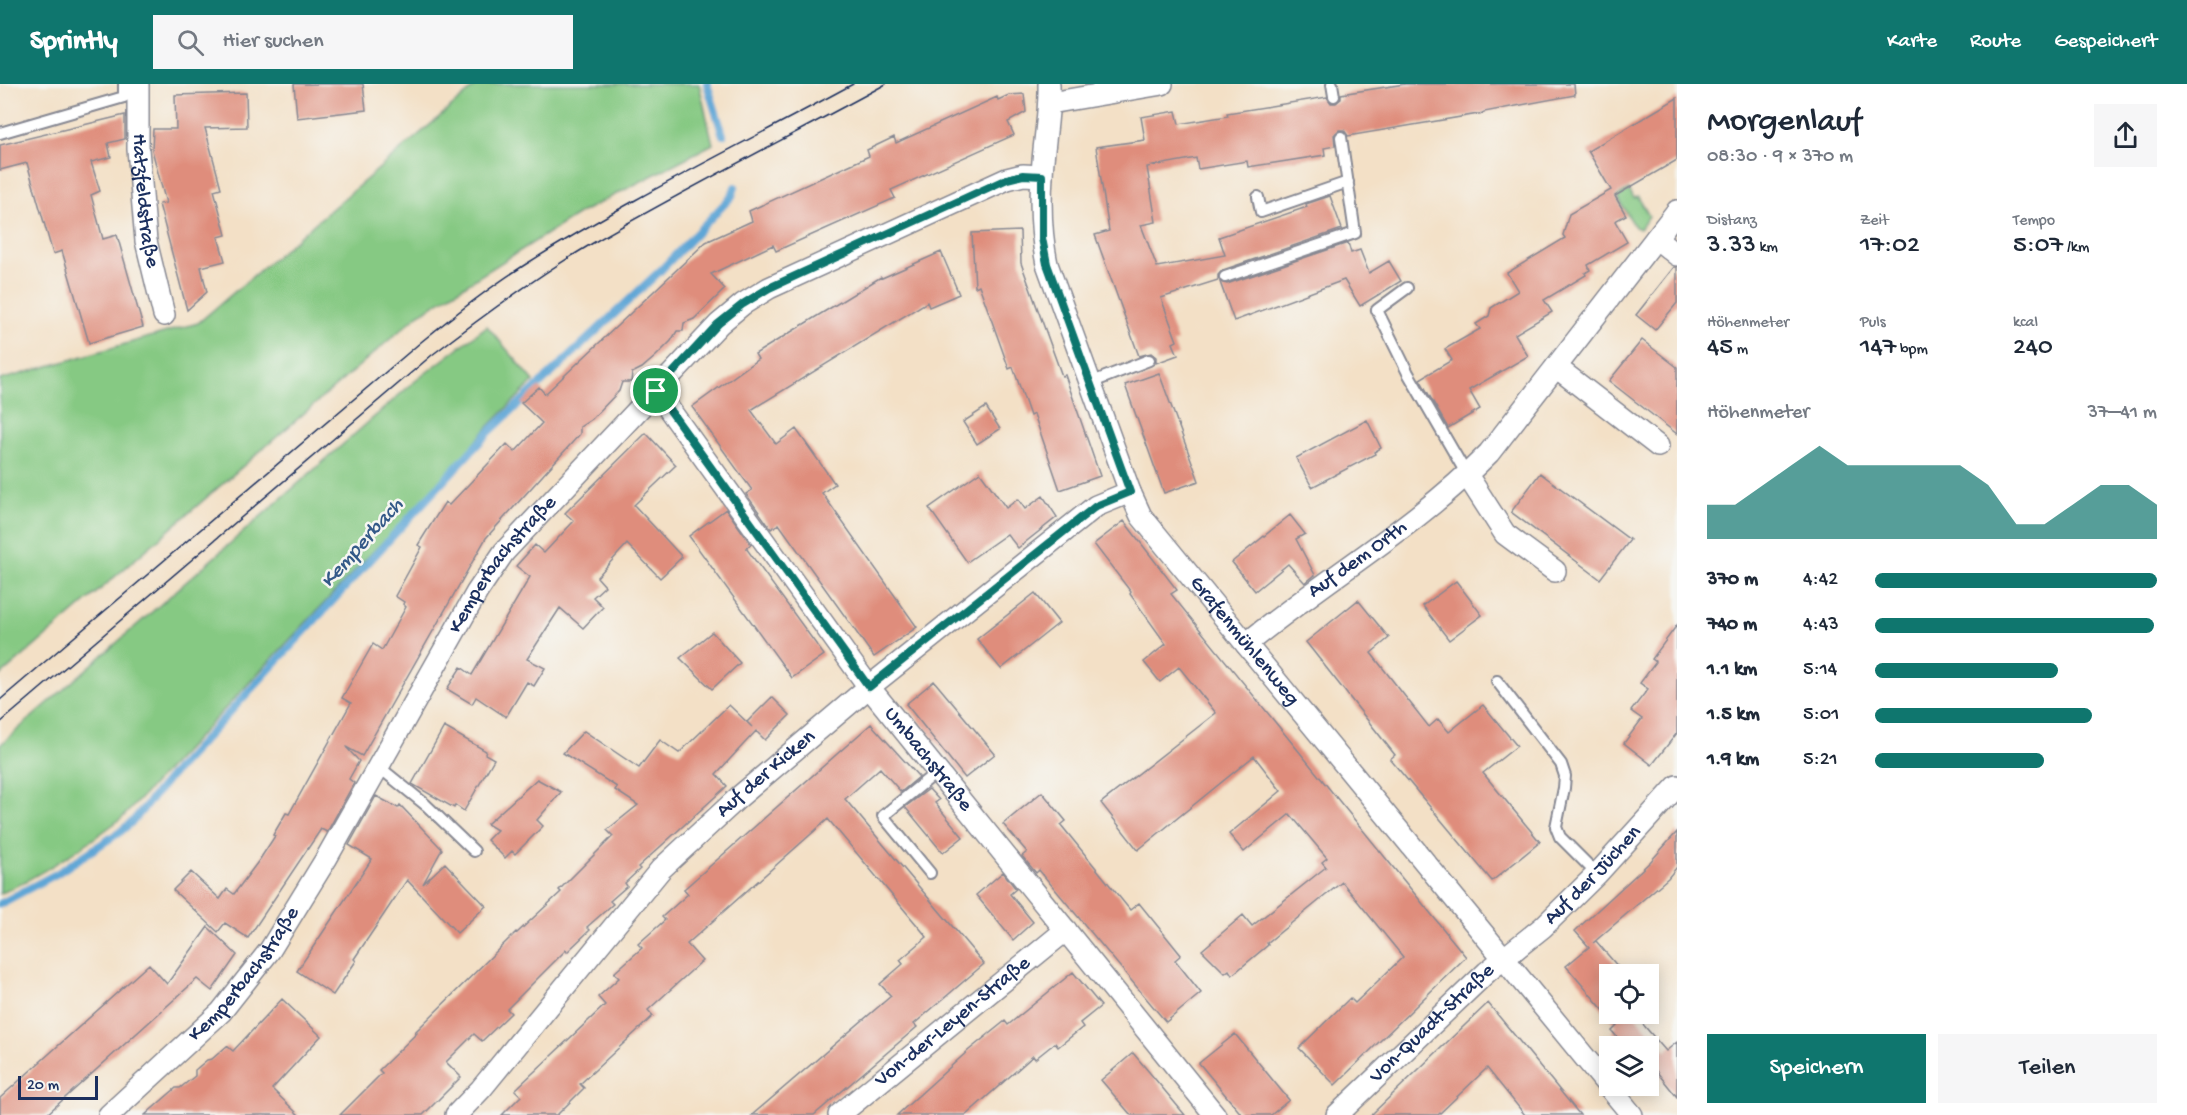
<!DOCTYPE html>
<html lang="de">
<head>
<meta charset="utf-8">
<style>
  body { margin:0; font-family:"Gochi Hand",sans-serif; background:#f6f6f7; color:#1f2937; height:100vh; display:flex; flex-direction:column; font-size:22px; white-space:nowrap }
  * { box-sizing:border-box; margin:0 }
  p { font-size:20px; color:#747a83 }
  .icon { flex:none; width:33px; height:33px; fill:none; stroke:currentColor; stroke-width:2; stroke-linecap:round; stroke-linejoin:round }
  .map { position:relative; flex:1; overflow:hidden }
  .sheet { display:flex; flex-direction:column; background:#fff; width:510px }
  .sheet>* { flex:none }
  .fabs { position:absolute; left:1599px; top:880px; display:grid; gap:12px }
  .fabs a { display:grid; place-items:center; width:60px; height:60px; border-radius:0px; background:#fff; box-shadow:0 3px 15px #0003; font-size:30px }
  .scale { position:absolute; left:18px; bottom:15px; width:80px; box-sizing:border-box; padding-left:6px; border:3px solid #1b2f5e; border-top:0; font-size:16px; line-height:21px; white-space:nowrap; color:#1b2f5e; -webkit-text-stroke:4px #f6f6f2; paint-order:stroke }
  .pin { position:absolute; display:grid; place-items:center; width:51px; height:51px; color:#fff; margin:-26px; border:3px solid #fff; border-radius:50%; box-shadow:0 2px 6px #0007 }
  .round { display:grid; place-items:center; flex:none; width:63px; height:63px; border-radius:0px; background:#f6f6f7 }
  .summary { display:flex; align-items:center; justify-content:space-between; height:102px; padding:0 30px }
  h1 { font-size:33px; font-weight:600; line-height:45px }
  .stats { display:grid; grid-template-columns:repeat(3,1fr); gap:9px; height:102px; padding:6px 30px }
  .stats div { display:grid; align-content:center }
  .stats b { font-size:26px; font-weight:600 }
  .stats small { font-size:16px; font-weight:400 }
  .stats p { font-size:16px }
  .chart { height:168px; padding:12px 30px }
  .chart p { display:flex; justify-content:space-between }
  .chart svg { width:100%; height:108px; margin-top:6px; fill:#0f766e; opacity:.7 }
  .primary-button { display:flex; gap:12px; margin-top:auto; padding:12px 30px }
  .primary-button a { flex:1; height:69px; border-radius:0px; background:#0f766e; color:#fff; font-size:24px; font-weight:600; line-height:69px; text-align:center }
  .primary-button a+a { background:#f6f6f7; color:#1f2937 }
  ul { padding:0 30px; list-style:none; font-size:20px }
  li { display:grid; grid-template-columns:96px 72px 1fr; align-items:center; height:45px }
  li i { height:15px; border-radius:8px; background:#0f766e }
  header { display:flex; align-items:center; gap:36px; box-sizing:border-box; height:84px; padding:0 30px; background:#0f766e; color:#fff }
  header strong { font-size:28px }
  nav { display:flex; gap:33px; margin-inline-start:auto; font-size:21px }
  .search { width:420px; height:54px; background:#f6f6f7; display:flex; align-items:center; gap:15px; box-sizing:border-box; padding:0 21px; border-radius:0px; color:#747a83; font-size:22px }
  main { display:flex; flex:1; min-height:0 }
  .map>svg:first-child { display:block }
  .green { fill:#86c983; stroke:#507c70; stroke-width:1.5 }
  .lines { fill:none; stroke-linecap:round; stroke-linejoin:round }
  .stream { stroke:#5fa6d6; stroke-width:8 }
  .building { fill:#df8d7c }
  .service-casing { stroke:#878892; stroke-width:14 }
  .minor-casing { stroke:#878892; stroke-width:24 }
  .service { stroke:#fff; stroke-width:10 }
  .minor { stroke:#fff; stroke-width:21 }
  .tram { stroke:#1b2f5e; stroke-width:1.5 }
  .route-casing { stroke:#fff; stroke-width:12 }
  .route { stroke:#0f766e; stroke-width:8 }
  .labels { text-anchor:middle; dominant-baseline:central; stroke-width:5; stroke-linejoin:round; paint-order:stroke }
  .street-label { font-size:21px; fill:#1b2f5e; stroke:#f6f6f2 }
  .water-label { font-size:22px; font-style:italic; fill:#335988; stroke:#f6f6f2 }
</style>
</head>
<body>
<header>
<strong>Sprintly</strong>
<div class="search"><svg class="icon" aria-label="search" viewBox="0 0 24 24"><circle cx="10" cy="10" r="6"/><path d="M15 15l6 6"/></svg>Hier suchen</div>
<nav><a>Karte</a><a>Route</a><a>Gespeichert</a></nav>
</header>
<main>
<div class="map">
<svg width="1677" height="1031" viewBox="0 0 1677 1031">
  <rect width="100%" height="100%" fill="#f6f6f2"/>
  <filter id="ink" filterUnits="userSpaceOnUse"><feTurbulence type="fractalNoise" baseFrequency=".0167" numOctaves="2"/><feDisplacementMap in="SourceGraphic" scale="12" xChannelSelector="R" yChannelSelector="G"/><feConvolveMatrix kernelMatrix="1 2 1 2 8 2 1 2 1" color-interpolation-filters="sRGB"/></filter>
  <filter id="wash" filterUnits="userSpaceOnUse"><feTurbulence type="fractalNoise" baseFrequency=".008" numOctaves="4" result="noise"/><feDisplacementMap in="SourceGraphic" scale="24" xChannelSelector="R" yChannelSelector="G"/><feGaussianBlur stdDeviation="1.35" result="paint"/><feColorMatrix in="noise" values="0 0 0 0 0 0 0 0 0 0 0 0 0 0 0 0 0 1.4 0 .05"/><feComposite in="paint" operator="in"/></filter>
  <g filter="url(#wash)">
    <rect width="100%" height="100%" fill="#f3e0c6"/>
    <path class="green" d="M478,0H699L713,60L580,129L418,231L0,592V296L198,239Z
      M1629,106L1634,114L1638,113L1649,132L1640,145L1635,143L1617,113Z
      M487,242L534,297L488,343L433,407L363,478L123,733C84,763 45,789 0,810V661L414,298Z"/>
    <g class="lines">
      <path class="stream" d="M707,0L723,51
        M0,820L56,790L120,748L134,736L168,695L487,350L661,186L732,112L735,103"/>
    </g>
    <g id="blocks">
      <path class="building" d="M294,0H363L366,26L297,34Z
        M1405,0H1574L1575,11L1484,28V29L1348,52L1344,46H1339L1334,51L1335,62L1324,64L1325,71L1248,83L1247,77L1198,85L1196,74L1147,83L1156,138L1141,141L1157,183L1225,171L1219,153L1307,123L1306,120L1330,112L1342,145L1223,186L1218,191V196L1161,214L1177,257L1173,259L1178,271L1156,279V273L1151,269L1139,272L1095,151L1109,147L1096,63L1145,56L1141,33L1176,27L1179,40L1228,32L1227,29L1327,13L1331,19H1336L1341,15V10Z
        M246,9L247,43L205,44L221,104L214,106L226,151L218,153L225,177L201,183L207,208L187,226L159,120L166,119L152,66L153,45H176L175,11Z
        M1024,10L1026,28L1008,38L1014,51L891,106L895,114L776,167L773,161L711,190L725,205L694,235L684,239L683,247H677L671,257L656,272L642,284L632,289L631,298H622L619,307L592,335L580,343V350L486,454L362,672L346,663L359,677L349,695L354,699L327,748L321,745L248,854L225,839L218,848L173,806L191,788L220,815L227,805L234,810L260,775L275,752L273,751L286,729L289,730L351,619L342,614L373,560L382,566L406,523L403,520L404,518L395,512L422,463L418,461L445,418L449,421L507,360L515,368L542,339L521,319L539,303L545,310L706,158L752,137L749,127L869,72L867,66L894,53L896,59L997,13L998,16L1009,11Z
        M1677,14V76L1615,112L1626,131L1615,137L1627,158L1588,181L1590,186L1585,189L1586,191L1544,216L1552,228L1515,250L1528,272L1469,306L1480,325L1448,344L1420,295L1452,276L1445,265L1480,245L1476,240L1489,232L1491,224L1518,207L1507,189L1565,154L1563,151L1569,130L1611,106L1588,67Z
        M125,31V55L108,59L111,73L91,78L100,107L91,111L103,155L117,151L143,243L89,259L62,167L53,170L27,79L0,86V61Z
        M1020,147L1021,179L1062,292L1065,291L1100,392L1060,406L1034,330L1030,332L1013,283L1009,285L979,201L975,203L972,149Z
        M1348,159L1351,169L1360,166L1369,189L1389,177L1401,197L1360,222L1344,196L1234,237L1220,198L1227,200Z
        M941,168L959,210L929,223L927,218L751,326L776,360L796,345L835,400L822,409L917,543L874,573L779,440L771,445L746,410L752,406L692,323L758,275L755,270L881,193L882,194Z
        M1674,183H1677V219L1655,246L1636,231Z
        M1642,256L1677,283V350L1609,297Z
        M1159,289L1199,397L1164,409L1125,301Z
        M986,323L1000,345L977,360L963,338Z
        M1367,336L1381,364L1374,368L1375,370L1312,403L1296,374Z
        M646,349L676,381L634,421L682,473L660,494L627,460L597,493L605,502L593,513L603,523L583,544L560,524L527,575L545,584L534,602L527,598L506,633L476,613L472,620L447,605L461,583L472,591L530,493L516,482L535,461L544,469L574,437L565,429Z
        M980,388L1006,424L1018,415L1025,425L1043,412L1057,433L1018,464L1007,450L967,478L929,424Z
        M1540,389L1630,456L1600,495L1511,428Z
        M726,425L751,460L746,464L824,571L792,594L689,452Z
        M1290,431L1305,450L1296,455L1315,491L1305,499L1288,480L1255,507L1232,478Z
        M1124,437L1177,506L1171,510L1466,873L1335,1001L1299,964L1350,914L1355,919L1403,873L1342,798L1267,859L1268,861L1232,891L1229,886L1225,889L1202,866L1243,831L1252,842L1326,783L1322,778L1327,774L1290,730L1244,768L1229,750L1281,707L1254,672L1138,766L1101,719L1216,629L1179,583L1160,598L1144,578L1166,560L1130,510L1131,508L1094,460Z
        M1456,497L1482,531L1449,556L1423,522Z
        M1035,509L1059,539L1001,585L977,555Z
        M1358,516L1389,554L1371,569L1429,643L1438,635L1449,648L1483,621L1517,662L1483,689L1540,758L1492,797L1390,675L1395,671L1306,558Z
        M1677,541V649L1652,681L1624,659L1642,635L1631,627L1648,605L1640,599L1656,578L1652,575Z
        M712,548L740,579L712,605L680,574Z
        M934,597L995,670L965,694L906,620Z
        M772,613L790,631L765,656L756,647L716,690L727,702L638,783L640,785L625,799L627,802L610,817L613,820L587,843L590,846L567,868L566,866L507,925L511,929L482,957L474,950L446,978L461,993L423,1031H340L382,989L379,986L417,949L415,948L516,848L517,849L561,808L559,806L613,752L607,746L638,721L615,706L617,703L563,669L584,647L639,684L660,656L679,669L729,621L752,643L747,638Z
        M871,640L919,693L901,708L880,684L845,715L984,880L914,940L917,943L814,1031H752L891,912L880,900L903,880L900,876L927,853L828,735L687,860L702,877L648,926L653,932L580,1000L584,1004L557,1031H502L521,1012L515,1006L605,921L598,913L619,894L614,889L642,864L638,860L665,836L662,833L688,810L684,805Z
        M444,643L486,667L485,670L494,675L464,727L455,721L454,724L412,700Z
        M537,695L561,708L537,736L543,742L515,770L512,767L505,774L487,756L497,746L487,740Z
        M929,705L939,716L935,719L963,753L943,769L905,723Z
        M1042,708L1066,737L1061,741L1130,826L1139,819L1181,871L1175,876L1201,909L1166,938L1039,786L1036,789L1022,772L1027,768L1003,740Z
        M376,712L398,724L400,721L442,765L423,800L445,779L486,822L457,849L407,796L354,875L356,877L333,911L297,887L372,775L349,761Z
        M1677,748V783L1668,794L1593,859L1596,857L1625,891H1610V930H1634L1666,967L1677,958V1013L1648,977V963H1625L1612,947L1617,942L1566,882L1589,863L1575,847L1650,778Z
        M1003,788L1016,805L1010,810L1033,838L1013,856L976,811Z
        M208,843L237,871L212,907L197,895L46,1031H0V1014L149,880L167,900Z
        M1073,888L1101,922L1080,939L1083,943L1058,963L1055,959L1035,975L1033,972L966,1031H897L969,966L1005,937L1008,941Z
        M282,915L321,952L272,1005L299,1031H145L176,1004H180L195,992V986L207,976L212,975L227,962L233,967Z
        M1488,919L1580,1031H1525L1487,984L1438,1031H1371Z
        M1235,950L1289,1016L1271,1031H1242L1199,979Z
        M1133,969L1160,1001L1185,1031H1131L1101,996Z"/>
    </g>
  </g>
  <g filter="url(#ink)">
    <use href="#blocks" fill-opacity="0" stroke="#878892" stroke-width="1.5"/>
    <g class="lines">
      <defs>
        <path id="service" d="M1332,0L1334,12
          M0,49L124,13V0
          M1258,113L1261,128L1348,98
          M1225,193L1355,149L1341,53
          M1407,204L1377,226L1408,289L1467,391
          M1090,299L1149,276
          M1497,597L1561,680L1565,692L1564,704L1556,743L1560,753L1597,790
          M379,683L426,721L474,767
          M930,789L883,732L937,688"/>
        <g id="minor">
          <path id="s1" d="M138,0V65L146,157L164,231"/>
          <path id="s2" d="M1049,0C1050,31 1043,61 1042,92C1040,122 1041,151 1047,180L1130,408L1141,432L1632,1031"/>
          <path d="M1050,19L1162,0"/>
          <path d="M1656,154L1677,171"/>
          <path d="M1556,283L1658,362"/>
          <path id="s3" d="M656,307L869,603L1215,1031"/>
          <path d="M1467,391L1505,450L1555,487"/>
          <path id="s4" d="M1246,560C1326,494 1416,443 1489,369L1677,127"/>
          <path id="s5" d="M109,1031L221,928L270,866L326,775L477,508L504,468L719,240L743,220L769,204L1007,95L1023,91L1042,92"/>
          <path id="s6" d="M456,1031L481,1005L661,785L739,713L869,603L1096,422L1130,408"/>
          <path id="s7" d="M839,1031L1066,846"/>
          <path id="s8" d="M1337,1031L1487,888L1543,843L1597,790L1677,702"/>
        </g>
      </defs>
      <use href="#service" class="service-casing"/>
      <use href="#minor" class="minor-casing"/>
      <use href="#service" class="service"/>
      <use href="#minor" class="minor"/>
      <path class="tram" d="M0,616L421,258C454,231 487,205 523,182C629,115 743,60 853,0
        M0,639L432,271C484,231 537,192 593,159C689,103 789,53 886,0"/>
    </g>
  </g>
  <g class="lines" filter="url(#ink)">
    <defs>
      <path id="route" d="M1023,91L1042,92V154L1047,180L1130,408L1096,422L869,603L656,307L718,240L743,220L769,204L1007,95Z"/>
    </defs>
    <use href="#route" class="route-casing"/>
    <use href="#route" class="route"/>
  </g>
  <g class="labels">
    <g class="street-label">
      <text stroke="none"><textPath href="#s1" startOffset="117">Hatzfeldstraße</textPath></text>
      <text stroke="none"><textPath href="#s4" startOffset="140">Auf dem Orth</textPath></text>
      <text stroke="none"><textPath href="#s5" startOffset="682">Kemperbachstraße</textPath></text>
      <text stroke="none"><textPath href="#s2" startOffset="612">Grafenmühlenweg</textPath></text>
      <text stroke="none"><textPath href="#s3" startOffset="458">Umbachstraße</textPath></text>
      <text stroke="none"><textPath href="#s6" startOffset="462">Auf der Kicken</textPath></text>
      <text stroke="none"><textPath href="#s8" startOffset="351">Auf der Jüchen</textPath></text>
      <text stroke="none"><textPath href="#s5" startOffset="196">Kemperbachstraße</textPath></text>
      <text stroke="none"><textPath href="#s7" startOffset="147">Von-der-Leyen-Straße</textPath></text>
      <text stroke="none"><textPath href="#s8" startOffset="132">Von-Quadt-Straße</textPath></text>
    </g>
    <g class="water-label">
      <text transform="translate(363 460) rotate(-48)">Kemperbach</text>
    </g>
  </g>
</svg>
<div class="fabs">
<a><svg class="icon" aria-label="locate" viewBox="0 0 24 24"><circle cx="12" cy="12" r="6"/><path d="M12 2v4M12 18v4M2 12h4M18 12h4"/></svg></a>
<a><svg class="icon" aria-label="layers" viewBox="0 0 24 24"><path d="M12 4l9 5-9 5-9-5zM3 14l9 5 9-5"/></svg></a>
</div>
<div class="scale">20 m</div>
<div class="pin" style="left:656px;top:307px;background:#1e9e55"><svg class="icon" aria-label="arrive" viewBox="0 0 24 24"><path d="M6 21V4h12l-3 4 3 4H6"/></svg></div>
</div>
<section class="sheet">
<div class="summary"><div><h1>Morgenlauf</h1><p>08:30 · 9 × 370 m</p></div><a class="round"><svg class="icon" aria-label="share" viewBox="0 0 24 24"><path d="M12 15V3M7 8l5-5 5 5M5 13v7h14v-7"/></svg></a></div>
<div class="stats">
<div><p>Distanz</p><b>3.33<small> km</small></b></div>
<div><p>Zeit</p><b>17:02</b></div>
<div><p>Tempo</p><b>5:07<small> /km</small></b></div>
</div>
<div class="stats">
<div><p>Höhenmeter</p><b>45<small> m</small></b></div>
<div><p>Puls</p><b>147<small> bpm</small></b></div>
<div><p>kcal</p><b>240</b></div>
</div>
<div class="chart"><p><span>Höhenmeter</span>37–41 m</p>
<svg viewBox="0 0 160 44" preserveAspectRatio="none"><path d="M0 44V30L10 30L20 22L30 14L40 6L50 14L60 14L70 14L80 14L90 14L100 22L110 38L120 38L130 30L140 22L150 22L160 30V44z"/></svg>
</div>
<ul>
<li><b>370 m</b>4:42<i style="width:100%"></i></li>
<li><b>740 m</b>4:43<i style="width:99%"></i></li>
<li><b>1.1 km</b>5:14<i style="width:65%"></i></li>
<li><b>1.5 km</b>5:01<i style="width:77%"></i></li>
<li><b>1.9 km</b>5:21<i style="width:60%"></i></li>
</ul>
<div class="primary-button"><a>Speichern</a><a>Teilen</a></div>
</section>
</main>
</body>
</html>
